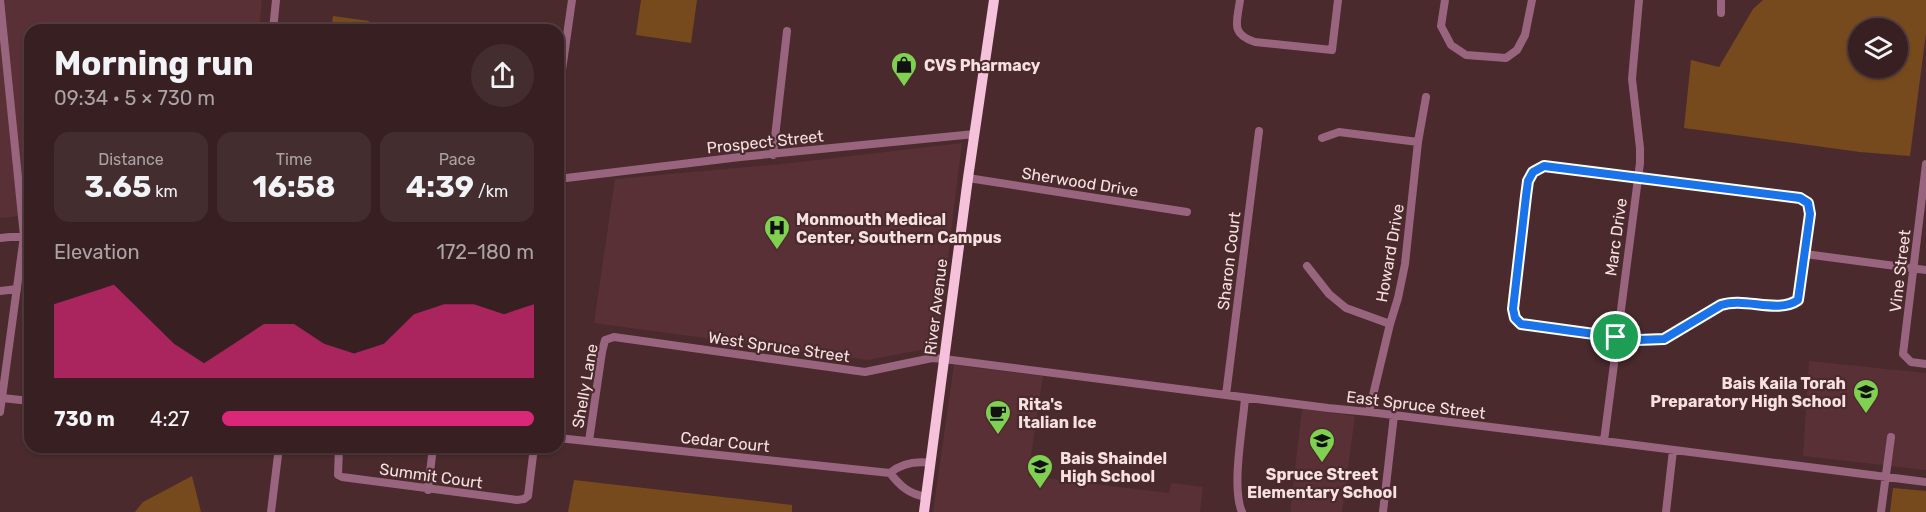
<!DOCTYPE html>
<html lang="en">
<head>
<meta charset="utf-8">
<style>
  body { margin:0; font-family:Rubik,sans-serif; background:#432d2f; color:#f1f3f6; height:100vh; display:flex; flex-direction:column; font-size:22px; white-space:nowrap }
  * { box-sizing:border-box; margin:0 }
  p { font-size:20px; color:#aba3a5 }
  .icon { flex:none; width:33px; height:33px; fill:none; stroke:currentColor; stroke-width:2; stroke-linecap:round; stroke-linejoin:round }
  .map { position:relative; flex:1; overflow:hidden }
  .details { position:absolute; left:24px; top:24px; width:540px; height:429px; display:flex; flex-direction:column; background:#382022; border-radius:18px; box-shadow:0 2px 4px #0004,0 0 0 2px #523e40 }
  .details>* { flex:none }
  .tools { position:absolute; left:1848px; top:18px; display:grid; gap:12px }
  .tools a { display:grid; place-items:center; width:60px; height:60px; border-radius:50%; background:#382022; box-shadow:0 2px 4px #0004,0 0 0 2px #523e40; font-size:30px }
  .pin { position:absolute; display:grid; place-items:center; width:51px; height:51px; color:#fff; margin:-26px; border:3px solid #fff; border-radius:50%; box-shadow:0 2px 6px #0007 }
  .round { display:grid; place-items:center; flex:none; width:63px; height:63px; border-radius:32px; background:#432d2f }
  .headline { display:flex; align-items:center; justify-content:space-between; height:102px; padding:0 30px }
  h1 { font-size:33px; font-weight:700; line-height:45px }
  .figures { display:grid; grid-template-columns:repeat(3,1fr); gap:9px; height:102px; padding:6px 30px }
  .figures div { display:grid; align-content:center; border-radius:15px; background:#432d2f; text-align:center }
  .figures b { font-size:30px; font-weight:700 }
  .figures small { font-size:16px; font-weight:400 }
  .figures p { font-size:16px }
  .chart { height:168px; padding:12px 30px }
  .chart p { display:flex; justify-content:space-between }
  .chart svg { width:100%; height:108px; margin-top:6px; fill:#db2777; opacity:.7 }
  ul { padding:0 30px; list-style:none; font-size:20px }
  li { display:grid; grid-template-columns:96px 72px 1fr; align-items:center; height:45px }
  li i { height:15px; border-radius:8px; background:#db2777 }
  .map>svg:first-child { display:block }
  .built { fill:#583035 }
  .green { fill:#774a1d; fill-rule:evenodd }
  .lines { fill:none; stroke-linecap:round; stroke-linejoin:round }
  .minor { stroke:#99657e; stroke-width:8 }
  .highway { stroke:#f6c1da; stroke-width:10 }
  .route-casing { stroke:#fff; stroke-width:12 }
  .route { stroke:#1a73e8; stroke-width:8 }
  .labels { text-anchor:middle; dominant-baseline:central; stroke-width:4.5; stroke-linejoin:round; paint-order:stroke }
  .poi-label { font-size:16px; font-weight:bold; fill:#f6e0e1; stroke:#4a2a2d; text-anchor:start }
  .street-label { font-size:16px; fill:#f6e0e1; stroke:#4a2a2d }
</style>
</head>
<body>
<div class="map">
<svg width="1926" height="512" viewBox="0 0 1926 512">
  <rect width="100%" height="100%" fill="#4a2a2d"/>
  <path class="built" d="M0,0H262L259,30H30V215L0,218Z
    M962,143L937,347L867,360L594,323L615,179L782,164Z
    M1809,361L1926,373V470L1803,456Z
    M954,365L1043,376L1028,476L1169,493L1171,483L1203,487L1200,512H933Z
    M1302,409L1355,416L1342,512H1290Z"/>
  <path class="green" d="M641,0H697L691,43L636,35Z
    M1763,0H1926V33L1910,156L1860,152L1684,128L1691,60L1719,67L1753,9ZM1858,28H1898V68H1858Z
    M333,16L369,21L368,30H331Z
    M192,476L201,512H135L143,502Z
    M574,480L792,505V512H568Z
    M1893,488L1926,491V512H1890Z"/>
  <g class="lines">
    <path class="minor" d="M0,0L24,236L0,412
      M1240,0C1237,22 1230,34 1255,42L1332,50L1338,0
      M1445,0L1441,26L1451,45L1466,55L1506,58L1517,50L1525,35L1532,0
      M1721,0V13
      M273,30L276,0
      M558,98L572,0
      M1322,138L1339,132L1418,142
      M773,155L787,31
      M1926,164L1903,354L1911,362L1926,364
      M1544,167L1800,198L1808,203L1810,214L1798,300C1778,314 1745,297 1721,305L1664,339L1638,340L1521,324L1515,318L1513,309L1526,196L1528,181L1533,172Z
      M968,178L1187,212
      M558,179L740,157L975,134
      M0,238L30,235
      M1805,254L1926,270
      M1307,266L1329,294L1346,308L1390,324
      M0,291L17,289
      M1226,395L1259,131
      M2,398L30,401
      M1369,412L1390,324L1398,298L1405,264L1418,142L1426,97
      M558,438L890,473C902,463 916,461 931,463
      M589,441L602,352L605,340L614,337L865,372L932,358L944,359L1328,408L1369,412L1604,441L1926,482
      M1604,441L1640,163V148L1632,79L1639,0
      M339,447L338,475L342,477L517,500L524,499L528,496L534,447
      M890,473C900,486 909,494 926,497
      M428,490L433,447
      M271,512L279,447
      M1242,512C1231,488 1243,426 1245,398
      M1383,512L1394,415
      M1666,512L1673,450
      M1881,512L1891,437"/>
    <path class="highway" d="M924,512L968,178L994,0"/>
  </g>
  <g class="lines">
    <defs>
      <path id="route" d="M1544,166L1800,198L1808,203L1810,214L1798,300C1778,314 1745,297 1721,305L1664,339L1638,340L1521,324L1515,318L1513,309L1526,196L1528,181L1533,172Z"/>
    </defs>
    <use href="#route" class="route-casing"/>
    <use href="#route" class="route"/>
  </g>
  <defs>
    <symbol id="shop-pin" viewBox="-11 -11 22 30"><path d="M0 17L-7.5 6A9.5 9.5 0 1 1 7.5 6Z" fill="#80d051" stroke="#4a2a2d"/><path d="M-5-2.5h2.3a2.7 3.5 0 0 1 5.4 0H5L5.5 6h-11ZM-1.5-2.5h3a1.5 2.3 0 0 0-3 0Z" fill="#111"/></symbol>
    <symbol id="hospital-pin" viewBox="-11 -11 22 30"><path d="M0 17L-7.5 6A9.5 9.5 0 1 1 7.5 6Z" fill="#80d051" stroke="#4a2a2d"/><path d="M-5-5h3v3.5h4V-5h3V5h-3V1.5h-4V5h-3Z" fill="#111"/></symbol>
    <symbol id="school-pin" viewBox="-11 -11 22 30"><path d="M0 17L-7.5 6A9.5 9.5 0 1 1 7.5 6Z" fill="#80d051" stroke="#4a2a2d"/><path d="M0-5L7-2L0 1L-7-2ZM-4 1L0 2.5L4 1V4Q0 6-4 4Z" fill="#111"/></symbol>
    <symbol id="cafe-pin" viewBox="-11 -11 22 30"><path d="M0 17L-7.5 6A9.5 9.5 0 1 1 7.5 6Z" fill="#80d051" stroke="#4a2a2d"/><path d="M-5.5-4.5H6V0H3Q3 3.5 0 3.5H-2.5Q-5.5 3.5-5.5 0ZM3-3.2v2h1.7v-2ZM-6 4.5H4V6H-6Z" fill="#111"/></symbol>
  </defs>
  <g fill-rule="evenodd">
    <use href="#shop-pin" x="889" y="50" width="30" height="40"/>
    <use href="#hospital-pin" x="762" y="213" width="30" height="40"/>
    <use href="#school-pin" x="1851" y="377" width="30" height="40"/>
    <use href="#cafe-pin" x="983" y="398" width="30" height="40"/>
    <use href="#school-pin" x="1307" y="426" width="30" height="40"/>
    <use href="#school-pin" x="1025" y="452" width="30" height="40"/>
  </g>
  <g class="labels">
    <g class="poi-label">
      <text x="924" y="65">CVS Pharmacy</text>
      <text x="796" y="219">Monmouth Medical<tspan x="796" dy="18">Center, Southern Campus</tspan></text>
      <text x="1846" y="383" text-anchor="end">Bais Kaila Torah<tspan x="1846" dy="18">Preparatory High School</tspan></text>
      <text x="1018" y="404">Rita's<tspan x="1018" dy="18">Italian Ice</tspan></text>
      <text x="1060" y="458">Bais Shaindel<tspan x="1060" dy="18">High School</tspan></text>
      <text x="1322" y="474" text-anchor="middle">Spruce Street<tspan x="1322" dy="18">Elementary School</tspan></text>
    </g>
    <g class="street-label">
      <text transform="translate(765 142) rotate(-6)">Prospect Street</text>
      <text transform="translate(1080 182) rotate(9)">Sherwood Drive</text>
      <text transform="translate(1616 237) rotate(-82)">Marc Drive</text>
      <text transform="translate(1390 253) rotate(-80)">Howard Drive</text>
      <text transform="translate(1229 261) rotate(-83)">Sharon Court</text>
      <text transform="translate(1900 271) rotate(-83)">Vine Street</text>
      <text transform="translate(936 307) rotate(-83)">River Avenue</text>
      <text transform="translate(779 347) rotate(8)">West Spruce Street</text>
      <text transform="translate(585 386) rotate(-80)">Shelly Lane</text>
      <text transform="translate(1416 405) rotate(7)">East Spruce Street</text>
      <text transform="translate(725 442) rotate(6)">Cedar Court</text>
      <text transform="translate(431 476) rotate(8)">Summit Court</text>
    </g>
  </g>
</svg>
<div class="tools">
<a><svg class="icon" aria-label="layers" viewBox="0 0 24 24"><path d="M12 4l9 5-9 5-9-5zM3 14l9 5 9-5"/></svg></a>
</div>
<div class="pin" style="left:1616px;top:337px;background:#1e9e55"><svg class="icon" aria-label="arrive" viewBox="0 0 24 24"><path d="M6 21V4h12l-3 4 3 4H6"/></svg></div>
<section class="details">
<div class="headline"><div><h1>Morning run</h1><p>09:34 · 5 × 730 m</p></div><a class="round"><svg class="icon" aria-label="share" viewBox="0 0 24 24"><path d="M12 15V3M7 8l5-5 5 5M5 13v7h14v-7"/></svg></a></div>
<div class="figures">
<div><p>Distance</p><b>3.65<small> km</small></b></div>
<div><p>Time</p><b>16:58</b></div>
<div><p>Pace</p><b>4:39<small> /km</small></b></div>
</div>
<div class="chart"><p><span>Elevation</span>172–180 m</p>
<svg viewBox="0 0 160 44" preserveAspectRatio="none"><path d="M0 44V14L10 10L20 6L30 18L40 30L50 38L60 30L70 22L80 22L90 30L100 34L110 30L120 18L130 14L140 14L150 18L160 14V44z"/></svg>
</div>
<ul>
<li><b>730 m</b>4:27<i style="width:100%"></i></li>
</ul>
</section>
</div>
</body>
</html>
